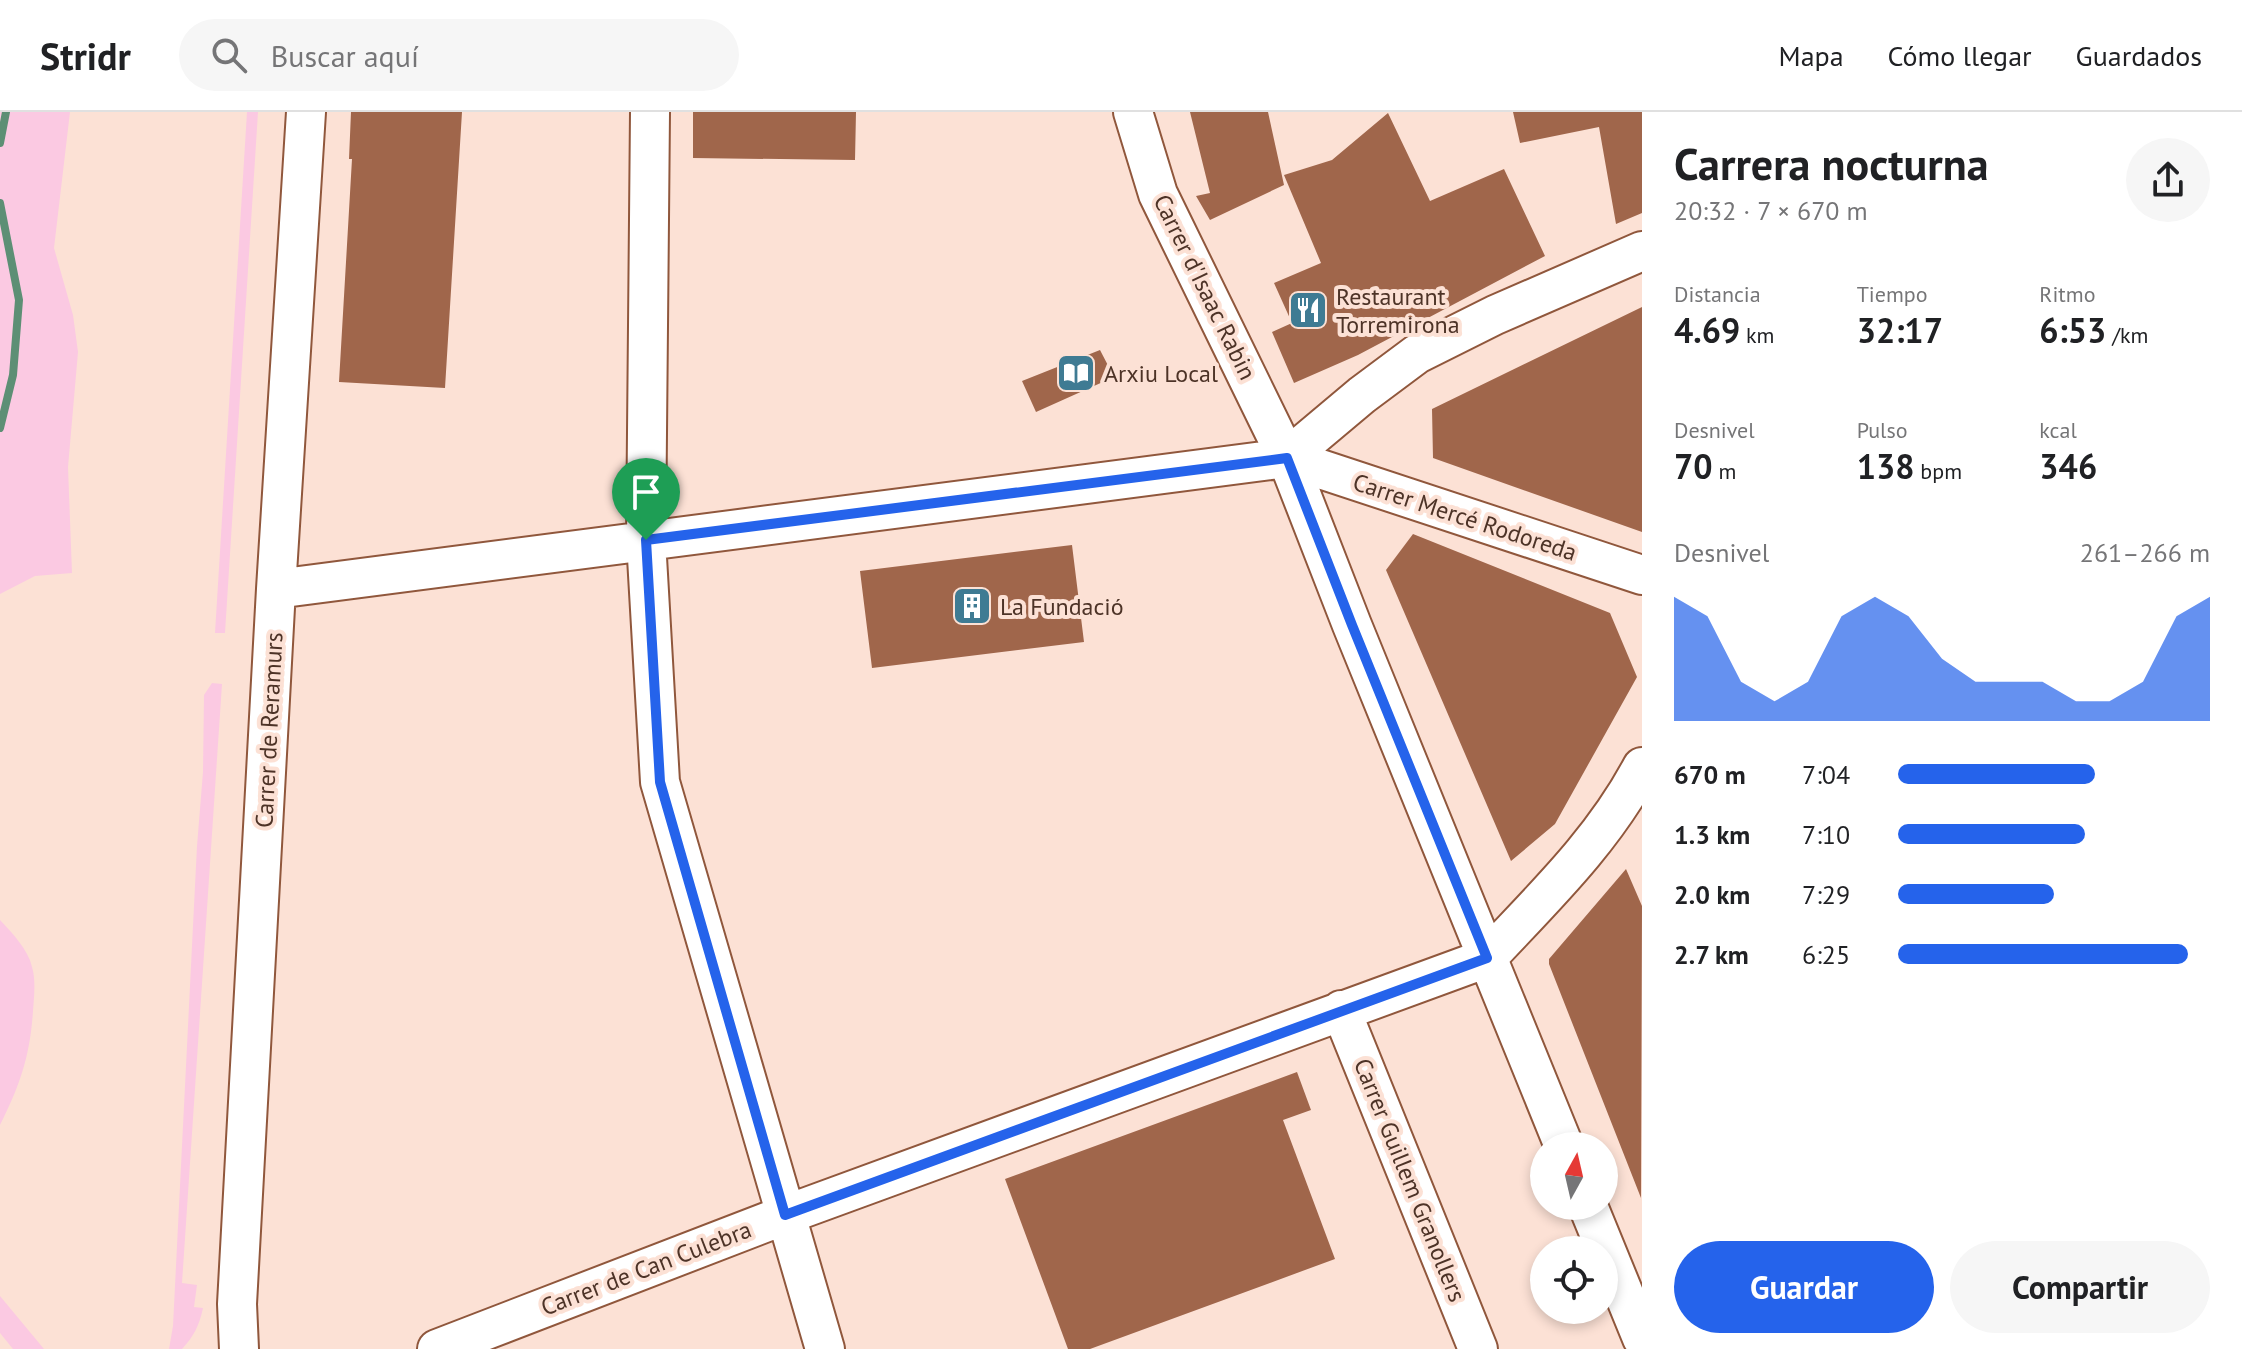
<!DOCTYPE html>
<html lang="es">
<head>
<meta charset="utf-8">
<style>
  body { margin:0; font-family:"PT Sans",sans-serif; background:#f6f6f6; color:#202124; height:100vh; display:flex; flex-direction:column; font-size:30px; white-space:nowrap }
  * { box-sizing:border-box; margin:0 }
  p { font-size:26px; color:#757577 }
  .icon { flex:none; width:44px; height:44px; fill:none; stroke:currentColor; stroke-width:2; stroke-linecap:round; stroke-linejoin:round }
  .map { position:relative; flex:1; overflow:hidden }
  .sheet { display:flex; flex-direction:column; background:#fff; width:600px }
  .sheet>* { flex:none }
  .needle { width:52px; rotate:8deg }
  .tools { position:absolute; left:1530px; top:1020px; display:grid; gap:16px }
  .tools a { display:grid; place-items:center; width:88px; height:88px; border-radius:50%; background:#fff; box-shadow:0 4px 12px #0003; font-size:40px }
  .pin { position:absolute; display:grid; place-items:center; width:68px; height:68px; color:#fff; margin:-82px -34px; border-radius:50% 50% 50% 0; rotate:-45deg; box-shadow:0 0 8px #0007 }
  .pin .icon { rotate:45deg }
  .round { display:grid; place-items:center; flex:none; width:84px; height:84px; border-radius:42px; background:#f6f6f6 }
  .headline { display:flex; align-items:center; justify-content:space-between; height:136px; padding:0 32px }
  h1 { font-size:44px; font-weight:700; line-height:60px }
  .metrics { display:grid; grid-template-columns:repeat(3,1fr); gap:12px; height:136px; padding:8px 32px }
  .metrics div { display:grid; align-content:center }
  .metrics b { font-size:34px; font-weight:700 }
  .metrics small { font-size:22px; font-weight:400 }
  .metrics p { font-size:22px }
  .chart { height:224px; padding:16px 32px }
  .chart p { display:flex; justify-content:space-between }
  .chart svg { width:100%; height:144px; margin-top:8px; fill:#2563eb; opacity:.7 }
  .button { display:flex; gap:16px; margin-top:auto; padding:16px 32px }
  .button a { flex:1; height:92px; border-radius:48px; background:#2563eb; color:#fff; font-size:32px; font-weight:700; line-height:92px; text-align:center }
  .button a+a { background:#f6f6f6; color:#202124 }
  ul { padding:0 32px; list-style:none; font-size:26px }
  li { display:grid; grid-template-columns:128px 96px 1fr; align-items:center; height:60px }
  li i { height:20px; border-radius:10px; background:#2563eb }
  header { display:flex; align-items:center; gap:48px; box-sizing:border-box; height:112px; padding:0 40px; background:#fff; border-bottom:2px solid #e0e0e0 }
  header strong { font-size:38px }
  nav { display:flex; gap:44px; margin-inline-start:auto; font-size:28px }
  .search { width:560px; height:72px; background:#f6f6f6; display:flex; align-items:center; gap:20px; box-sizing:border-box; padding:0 28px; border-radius:44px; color:#757577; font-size:30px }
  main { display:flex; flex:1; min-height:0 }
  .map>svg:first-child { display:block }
  .green { fill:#fbc9e2 }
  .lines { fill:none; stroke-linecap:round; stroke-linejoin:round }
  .stream { stroke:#5d8f75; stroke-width:8 }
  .building { fill:#a0664b }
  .minor-casing { stroke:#90573c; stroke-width:42 }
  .minor { stroke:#fff; stroke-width:38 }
  .route-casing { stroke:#fff; stroke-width:16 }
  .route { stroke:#2563eb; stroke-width:10 }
  .labels { text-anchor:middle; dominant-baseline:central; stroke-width:8; stroke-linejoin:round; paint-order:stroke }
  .street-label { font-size:24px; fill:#4d3327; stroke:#fce1d5 }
  .poi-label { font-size:24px; fill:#4d3327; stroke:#fce1d5; text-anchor:start }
</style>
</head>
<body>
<header>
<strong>Stridr</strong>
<div class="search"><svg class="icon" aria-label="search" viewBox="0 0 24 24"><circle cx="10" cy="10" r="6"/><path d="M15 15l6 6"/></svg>Buscar aquí</div>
<nav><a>Mapa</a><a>Cómo llegar</a><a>Guardados</a></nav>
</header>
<main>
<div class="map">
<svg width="1642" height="1237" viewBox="0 0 1642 1237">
  <rect width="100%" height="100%" fill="#fce1d5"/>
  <path class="green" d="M0,0H70L54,136L73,203L78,240L68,355L72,461L35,464L0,482Z
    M247,0H258L225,521H215Z
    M212,571L222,572L182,1171L197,1173L194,1195L203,1196C199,1214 194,1224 182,1237H169L173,1214L197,734L203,660L204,583Z
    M0,808C12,821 28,837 32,855C36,868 34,885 33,899C30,944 20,973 0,1013Z
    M0,1184L44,1237H13L0,1221Z"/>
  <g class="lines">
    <path class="stream" d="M0,31L6,0
      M0,91L19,188L13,263L0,316"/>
  </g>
  <path class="building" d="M351,0H462L445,276L339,270L352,47H349Z
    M693,0H856L855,48L693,46Z
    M1190,0H1268L1284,73L1210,108L1196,84L1210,81Z
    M1513,0H1642V101L1616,112L1599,15L1520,31Z
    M1388,1L1430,89L1504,57L1545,144L1358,243L1294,271L1272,220L1292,211L1274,171L1321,151L1284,63L1332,48Z
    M1642,195V420L1433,346L1432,297Z
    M1100,238L1114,265L1036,300L1022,269Z
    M1413,422L1610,501L1637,565L1555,712L1511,749L1386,458Z
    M1072,433L1084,530L872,556L860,459Z
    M1626,757L1642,794L1641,1086L1549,852V847Z
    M1297,960L1311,998L1283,1008L1335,1147L1090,1237H1068L1005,1067Z"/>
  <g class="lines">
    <defs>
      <path id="minor" d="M650,0L646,428L660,670L825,1237
        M1133,0L1158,82L1287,346L1352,513L1564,1034
        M1287,346L1362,283L1417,242L1495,203L1642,139
        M276,477L1287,346L1642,463
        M1341,898L1478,1237
        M1588,1094L1642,1226
        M239,1237L237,1192L276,477L306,0
        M437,1237L785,1103L1487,846C1543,786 1603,729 1642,655"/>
    </defs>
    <use href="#minor" class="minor-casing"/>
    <use href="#minor" class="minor"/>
  </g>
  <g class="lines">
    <defs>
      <path id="route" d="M1287,346L1352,513L1487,846L785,1103L660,670L646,428Z"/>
    </defs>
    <use href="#route" class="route-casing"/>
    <use href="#route" class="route"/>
  </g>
  <defs>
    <symbol id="restaurant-square" viewBox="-11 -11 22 22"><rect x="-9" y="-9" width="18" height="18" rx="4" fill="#3f7b93" stroke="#fce1d5"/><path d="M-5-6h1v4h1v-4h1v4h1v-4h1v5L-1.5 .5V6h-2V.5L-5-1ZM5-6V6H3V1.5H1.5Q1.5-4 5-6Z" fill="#fff"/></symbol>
    <symbol id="library-square" viewBox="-11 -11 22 22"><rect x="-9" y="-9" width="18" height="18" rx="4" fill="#3f7b93" stroke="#fce1d5"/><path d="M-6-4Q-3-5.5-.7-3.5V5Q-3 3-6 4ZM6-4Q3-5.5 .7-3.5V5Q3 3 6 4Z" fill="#fff"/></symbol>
    <symbol id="building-square" viewBox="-11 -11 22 22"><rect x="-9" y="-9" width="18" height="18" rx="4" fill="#3f7b93" stroke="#fce1d5"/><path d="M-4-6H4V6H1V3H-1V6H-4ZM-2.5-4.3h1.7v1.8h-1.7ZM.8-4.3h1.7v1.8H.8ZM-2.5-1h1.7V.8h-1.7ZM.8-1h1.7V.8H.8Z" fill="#fff"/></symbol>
  </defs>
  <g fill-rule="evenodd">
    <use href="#restaurant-square" x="1286" y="176" width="44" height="44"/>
    <use href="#library-square" x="1054" y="239" width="44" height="44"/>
    <use href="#building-square" x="950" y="472" width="44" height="44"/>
  </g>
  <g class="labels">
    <g class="street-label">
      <text transform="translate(1205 175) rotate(64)">Carrer d'Isaac Rabin</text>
      <text transform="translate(1465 405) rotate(18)">Carrer Mercé Rodoreda</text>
      <text transform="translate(269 618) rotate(-87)">Carrer de Reramurs</text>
      <text transform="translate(1410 1068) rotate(68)">Carrer Guillem Granollers</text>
      <text transform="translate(646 1156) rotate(-21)">Carrer de Can Culebra</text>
    </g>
    <g class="poi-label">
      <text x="1336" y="184">Restaurant<tspan x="1336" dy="28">Torremirona</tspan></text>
      <text x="1104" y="261">Arxiu Local</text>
      <text x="1000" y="494">La Fundació</text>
    </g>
  </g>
</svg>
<div class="tools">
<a><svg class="needle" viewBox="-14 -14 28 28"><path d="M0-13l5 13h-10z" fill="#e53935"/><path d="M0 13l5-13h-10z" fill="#757577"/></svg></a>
<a><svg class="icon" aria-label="locate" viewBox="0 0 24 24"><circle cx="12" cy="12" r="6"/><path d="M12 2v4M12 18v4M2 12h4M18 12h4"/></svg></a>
</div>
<div class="pin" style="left:646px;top:428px;background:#1e9e55"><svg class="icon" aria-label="arrive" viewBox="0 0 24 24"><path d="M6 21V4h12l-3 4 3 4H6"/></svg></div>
</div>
<section class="sheet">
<div class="headline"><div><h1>Carrera nocturna</h1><p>20:32 · 7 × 670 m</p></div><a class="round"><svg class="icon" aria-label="share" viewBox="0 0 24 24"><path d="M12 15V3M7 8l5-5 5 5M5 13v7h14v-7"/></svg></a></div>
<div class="metrics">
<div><p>Distancia</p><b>4.69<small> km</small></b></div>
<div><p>Tiempo</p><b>32:17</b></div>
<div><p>Ritmo</p><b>6:53<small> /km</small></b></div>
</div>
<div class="metrics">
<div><p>Desnivel</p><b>70<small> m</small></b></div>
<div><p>Pulso</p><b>138<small> bpm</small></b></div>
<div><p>kcal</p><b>346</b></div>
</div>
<div class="chart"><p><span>Desnivel</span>261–266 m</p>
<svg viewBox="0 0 160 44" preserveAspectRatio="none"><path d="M0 44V6L10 12L20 32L30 38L40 32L50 12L60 6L70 12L80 25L90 32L100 32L110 32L120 38L130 38L140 32L150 12L160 6V44z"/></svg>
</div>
<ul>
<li><b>670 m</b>7:04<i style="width:63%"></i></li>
<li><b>1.3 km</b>7:10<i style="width:60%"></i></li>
<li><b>2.0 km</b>7:29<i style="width:50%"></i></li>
<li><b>2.7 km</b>6:25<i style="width:93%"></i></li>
</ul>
<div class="button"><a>Guardar</a><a>Compartir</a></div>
</section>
</main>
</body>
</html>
